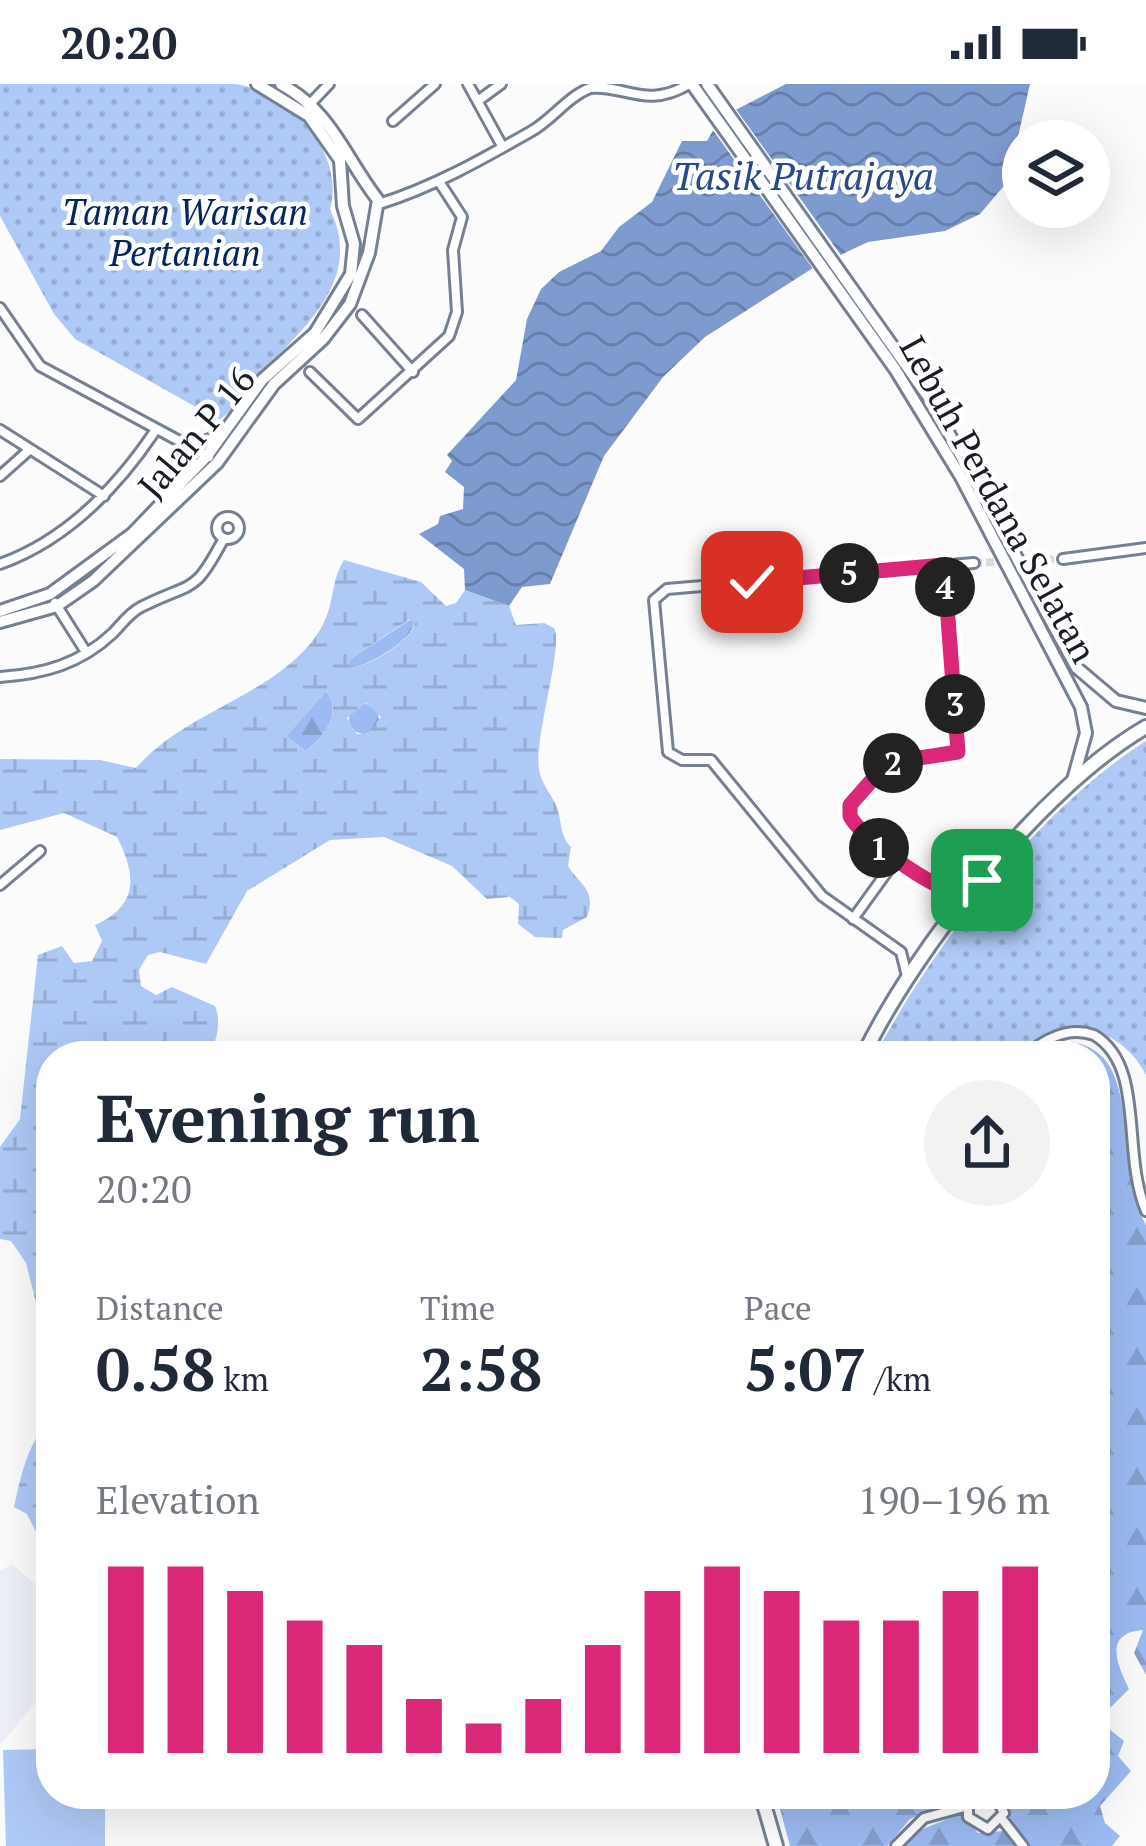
<!DOCTYPE html>
<html lang="en">
<head>
<meta charset="utf-8">
<style>
  body { margin:0; font-family:"PT Serif",serif; background:#f2f2f3; color:#1f2937; height:100vh; display:flex; flex-direction:column; font-size:45px; white-space:nowrap }
  * { box-sizing:border-box; margin:0 }
  p { font-size:39px; color:#747a83 }
  .icon { flex:none; width:66px; height:66px; fill:none; stroke:currentColor; stroke-width:2; stroke-linecap:round; stroke-linejoin:round }
  .map { position:relative; flex:1; overflow:hidden }
  .sheet { position:absolute; left:36px; top:957px; width:1074px; height:768px; display:flex; flex-direction:column; background:#fff; border-radius:48px; box-shadow:0 12px 48px #0002 }
  .sheet>* { flex:none }
  .fabs { position:absolute; left:1002px; top:36px; display:grid; gap:24px }
  .fabs a { display:grid; place-items:center; width:108px; height:108px; border-radius:50%; background:#fff; box-shadow:0 12px 48px #0002; font-size:60px }
  .pin { position:absolute; display:grid; place-items:center; width:102px; height:102px; color:#fff; margin:-51px; border-radius:24px; box-shadow:0 6px 18px #0006 }
  .km { position:absolute; width:60px; height:60px; margin:-30px; border-radius:50%; background:#222; color:#fff; font-size:33px; line-height:60px; text-align:center }
  .round { display:grid; place-items:center; flex:none; width:126px; height:126px; border-radius:63px; background:#f2f2f3 }
  .overview { display:flex; align-items:center; justify-content:space-between; height:204px; padding:0 60px }
  h1 { font-size:66px; font-weight:700; line-height:90px }
  .stats { display:grid; grid-template-columns:repeat(3,1fr); gap:18px; height:204px; padding:12px 60px }
  .stats div { display:grid; align-content:center }
  .stats b { font-size:60px; font-weight:700 }
  .stats small { font-size:33px; font-weight:400 }
  .stats p { font-size:33px }
  .chart { height:336px; padding:24px 60px }
  .chart p { display:flex; justify-content:space-between }
  .chart svg { width:100%; height:216px; margin-top:12px; stroke:#db2777; stroke-width:6 }
  .status { display:flex; justify-content:space-between; align-items:center; height:84px; padding:0 60px; background:#fff; direction:ltr }
  .status svg { height:33px; fill:currentColor }
  .map>svg:first-child { display:block }
  .built { fill:#edf0f6 }
  .grass { fill:url(#grass-dots) }
  .forest { fill:url(#forest-firs) }
  .wetland { fill:url(#wetland-marsh); fill-rule:evenodd }
  .pitch { fill:#afc9f6 }
  .water { fill:url(#water-waves) }
  .pier { fill:#fbfbfb }
  .lines { fill:none; stroke-linecap:round; stroke-linejoin:round }
  .street-tunnel { stroke:#d9dadb; stroke-width:8; stroke-dasharray:8 4; stroke-linecap:butt }
  .street-casing { stroke:#758093; stroke-width:14 }
  .secondary-casing { stroke:#758093; stroke-width:16 }
  .primary-casing { stroke:#758093; stroke-width:18 }
  .street { stroke:#fff; stroke-width:8 }
  .secondary { stroke:#fff; stroke-width:10 }
  .primary { stroke:#fff; stroke-width:12 }
  .route-casing { stroke:#fff; stroke-width:24 }
  .route { stroke:#db2777; stroke-width:15 }
  .labels { text-anchor:middle; dominant-baseline:central; stroke-width:9; stroke-linejoin:round; paint-order:stroke }
  .park-label { font-size:36px; font-style:italic; fill:#052462; stroke:#fff }
  .street-label { font-size:36px; fill:#191d25; stroke:#fff }
  .water-label { font-size:39px; font-style:italic; fill:#284a8b; stroke:#fff }
</style>
</head>
<body>
<div class="status"><b>20:20</b><svg viewBox="0 0 49 12"><path d="M0 12V9h3v3zM5 12V6h3v6zM10 12V3h3v9zM15 12V0h3v12zM26 1h20v11H26zM47 4h2v5h-2z"/></svg></div>
<div class="map">
<svg width="1146" height="1762" viewBox="0 0 1146 1762">
  <defs>
    <pattern id="grass-dots" width="8" height="8" patternUnits="userSpaceOnUse" patternTransform="scale(3)"><rect width="8" height="8" fill="#afc9f6"/><path d="M2 2h.1M6 6h.1" fill="none" stroke="#96acd3" stroke-width="1.8" stroke-linecap="round"/></pattern>
    <pattern id="forest-firs" width="22" height="20" patternUnits="userSpaceOnUse" patternTransform="scale(3)"><rect width="22" height="20" fill="#9cbbf2"/><path d="M5 1l3.5 6h-7zM16 11l3.5 6h-7z" fill="#86a0cf"/></pattern>
    <pattern id="wetland-marsh" width="20" height="14" patternUnits="userSpaceOnUse" patternTransform="scale(3)"><rect width="20" height="14" fill="#afc9f6"/><path d="M1 5h8M5 5V1M11 12h8M15 12V8" fill="none" stroke="#96acd3"/></pattern>
    <pattern id="water-waves" width="16" height="10" patternUnits="userSpaceOnUse" patternTransform="scale(3)"><rect width="16" height="10" fill="#7e9bd0"/><path d="M0 5q4-4 8 0t8 0" fill="none" stroke="#667ea9"/></pattern>
  </defs>
  <rect width="100%" height="100%" fill="#fbfbfb"/>
  <path class="built" d="M12,1480L51,1514V1600L0,1661V1487Z"/>
  <path class="grass" d="M0,0C76,0 158,0 234,0C290,6 346,70 330,125C363,194 308,240 263,287C248,304 237,324 219,336L75,255L54,230L0,132Z
    M1146,657V991C1119,939 1059,929 1019,972H875C932,862 1040,724 1146,657Z"/>
  <path class="forest" d="M410,536L415,537C412,557 371,580 350,585V575Z
    M326,607C343,628 325,652 306,667L286,652Z
    M349 635a15 15 0 1 1 30 0a15 15 0 1 1-30 0Z
    M1071,958C1146,968 1111,1079 1146,1141V1591L1134,1569L1143,1546C1103,1549 1117,1580 1129,1605L1106,1628L1108,1644L1124,1657L1118,1672L1131,1687L1100,1722L1105,1739L1120,1752L1112,1762H1029L1010,1734L1007,1710H1095V972H1041Z
    M776,1710H967L910,1735L887,1762H790Z
    M962,1729L978,1749L1003,1747L1018,1762H905L918,1747Z"/>
  <path class="wetland" d="M344,476L421,498L446,522L456,519L465,506L509,522L516,541L544,539L554,544C564,562 534,652 539,685C541,699 549,707 555,719C563,735 558,750 571,763L568,782C580,801 597,806 587,833L563,846L562,854L535,853L518,840L519,820L510,813L487,815L452,782L384,753L330,756L247,807L206,880L160,868L148,871L139,886L141,902L156,911L172,903L215,922C222,938 216,956 210,972H112L98,959L90,972H51V1279L26,1179L11,1157L0,1155V1063L20,1035L38,871L62,862L74,879L92,877L102,857L95,841C138,822 137,792 117,753L64,729L0,746V675L100,676L136,684C184,629 263,615 310,560C338,527 328,500 344,476ZM409,536L415,538C412,557 371,581 350,585V575ZM326,607C343,627 325,653 306,667L287,652ZM366,619L381,633L367,650H357L347,634Z
    M43,1343H51V1478L27,1430L14,1423C20,1395 26,1367 43,1343Z"/>
  <path class="pitch" d="M51,1665V1710H105V1762H6L3,1666Z"/>
  <path class="water" d="M786,0H1030L1008,97L980,130L945,147L868,158L813,184L705,253L663,293L604,372L550,500L522,503L509,522L465,506L464,485L419,450L438,440L440,432L463,425L464,403L445,388L452,377L447,371L516,296L527,235L541,205L559,188L601,167L619,143L652,118L682,57H707L720,34Z"/>
  <path class="pier" d="M733,21L845,177L816,189L710,42L717,29Z"/>
  <g class="lines">
    <path class="street-tunnel" d="M974,479L1063,475"/>
    <defs>
      <path id="street" d="M468,0L501,60
        M479,16L501,0
        M311,19L329,0
        M393,37L435,0
        M379,120C433,103 481,76 530,48C552,36 567,13 590,4C624,0 646,26 689,0
        M0,224L40,282L209,373
        M362,231L413,288
        M310,288L358,335L449,252L457,228L453,166L462,133L440,99
        M0,346L104,412
        M0,392L28,367
        M217 444a11 11 0 1 1 22 0a11 11 0 1 1-22 0Z
        M1063,475L1146,464
        M0,480C67,456 116,405 155,347
        M944,481L958,669L887,679L850,721V732L879,764L948,806L972,802
        M55,519L86,568
        M0,593C44,590 80,580 113,549C122,540 129,529 141,523C194,496 193,513 224,454
        M0,801L40,767
        M853,835L897,774
        M907,892L901,868L822,812L711,676H682L668,668L654,516L667,505L974,479
        M1025,972C1044,955 1069,942 1094,951C1146,982 1121,1068 1146,1127
        M977,1710L968,1722V1733L988,1745L1004,1729L994,1710
        M1002,1735L1023,1762
        M896,1762L924,1734L968,1722"/>
      <path id="secondary" d="M692,0L895,285L961,393L1081,623L1086,649L1073,696
        M707,0L930,315L1077,584L1116,617L1146,624
        M192,388L190,364L217,353
        M0,527L50,510L132,450L207,372L262,296L315,249L351,190L354,160L343,122L340,76L309,32L257,0
        M0,538L57,522L93,497L217,379L274,300L323,255L350,220L369,169L378,116C344,72 332,28 281,0"/>
      <path id="primary" d="M863,972C915,864 1042,703 1146,643
        M761,1710L776,1762"/>
    </defs>
    <use href="#street" class="street-casing"/>
    <use href="#secondary" class="secondary-casing"/>
    <use href="#primary" class="primary-casing"/>
    <use href="#street" class="street"/>
    <use href="#secondary" class="secondary"/>
    <use href="#primary" class="primary"/>
  </g>
  <g class="lines">
    <defs>
      <path id="route" d="M752,498L944,481L958,668L887,679L850,721V732C860,753 932,805 955,807C964,807 974,801 982,796"/>
    </defs>
    <use href="#route" class="route-casing"/>
    <use href="#route" class="route"/>
  </g>
  <g class="labels">
    <g class="park-label">
      <text x="185" y="127">Taman Warisan<tspan x="185" dy="41">Pertanian</tspan></text>
    </g>
    <g class="street-label">
      <text transform="translate(196 348) rotate(-50)">Jalan P 16</text>
      <text transform="translate(999 415) rotate(61)">Lebuh Perdana Selatan</text>
    </g>
    <g class="water-label">
      <text x="803" y="91">Tasik Putrajaya</text>
    </g>
  </g>
</svg>
<div class="fabs">
<a><svg class="icon" aria-label="layers" viewBox="0 0 24 24"><path d="M12 4l9 5-9 5-9-5zM3 14l9 5 9-5"/></svg></a>
</div>
<div class="pin" style="left:982px;top:796px;background:#1e9e55"><svg class="icon" aria-label="arrive" viewBox="0 0 24 24"><path d="M6 21V4h12l-3 4 3 4H6"/></svg></div>
<div class="pin" style="left:752px;top:498px;background:#d93025"><svg class="icon" aria-label="check" viewBox="0 0 24 24"><path d="M5 12l5 5 9-10"/></svg></div>
<b class="km" style="left:879px;top:764px">1</b>
<b class="km" style="left:893px;top:679px">2</b>
<b class="km" style="left:955px;top:620px">3</b>
<b class="km" style="left:945px;top:503px">4</b>
<b class="km" style="left:849px;top:489px">5</b>
<section class="sheet">
<div class="overview"><div><h1>Evening run</h1><p>20:20</p></div><a class="round"><svg class="icon" aria-label="share" viewBox="0 0 24 24"><path d="M12 15V3M7 8l5-5 5 5M5 13v7h14v-7"/></svg></a></div>
<div class="stats">
<div><p>Distance</p><b>0.58<small> km</small></b></div>
<div><p>Time</p><b>2:58</b></div>
<div><p>Pace</p><b>5:07<small> /km</small></b></div>
</div>
<div class="chart"><p><span>Elevation</span>190–196 m</p>
<svg viewBox="0 0 160 44" preserveAspectRatio="none"><path d="M5 44V6M15 44V6M25 44V11M35 44V17M45 44V22M55 44V33M65 44V38M75 44V33M85 44V22M95 44V11M105 44V6M115 44V11M125 44V17M135 44V17M145 44V11M155 44V6"/></svg>
</div>
</section>
</div>
</body>
</html>
